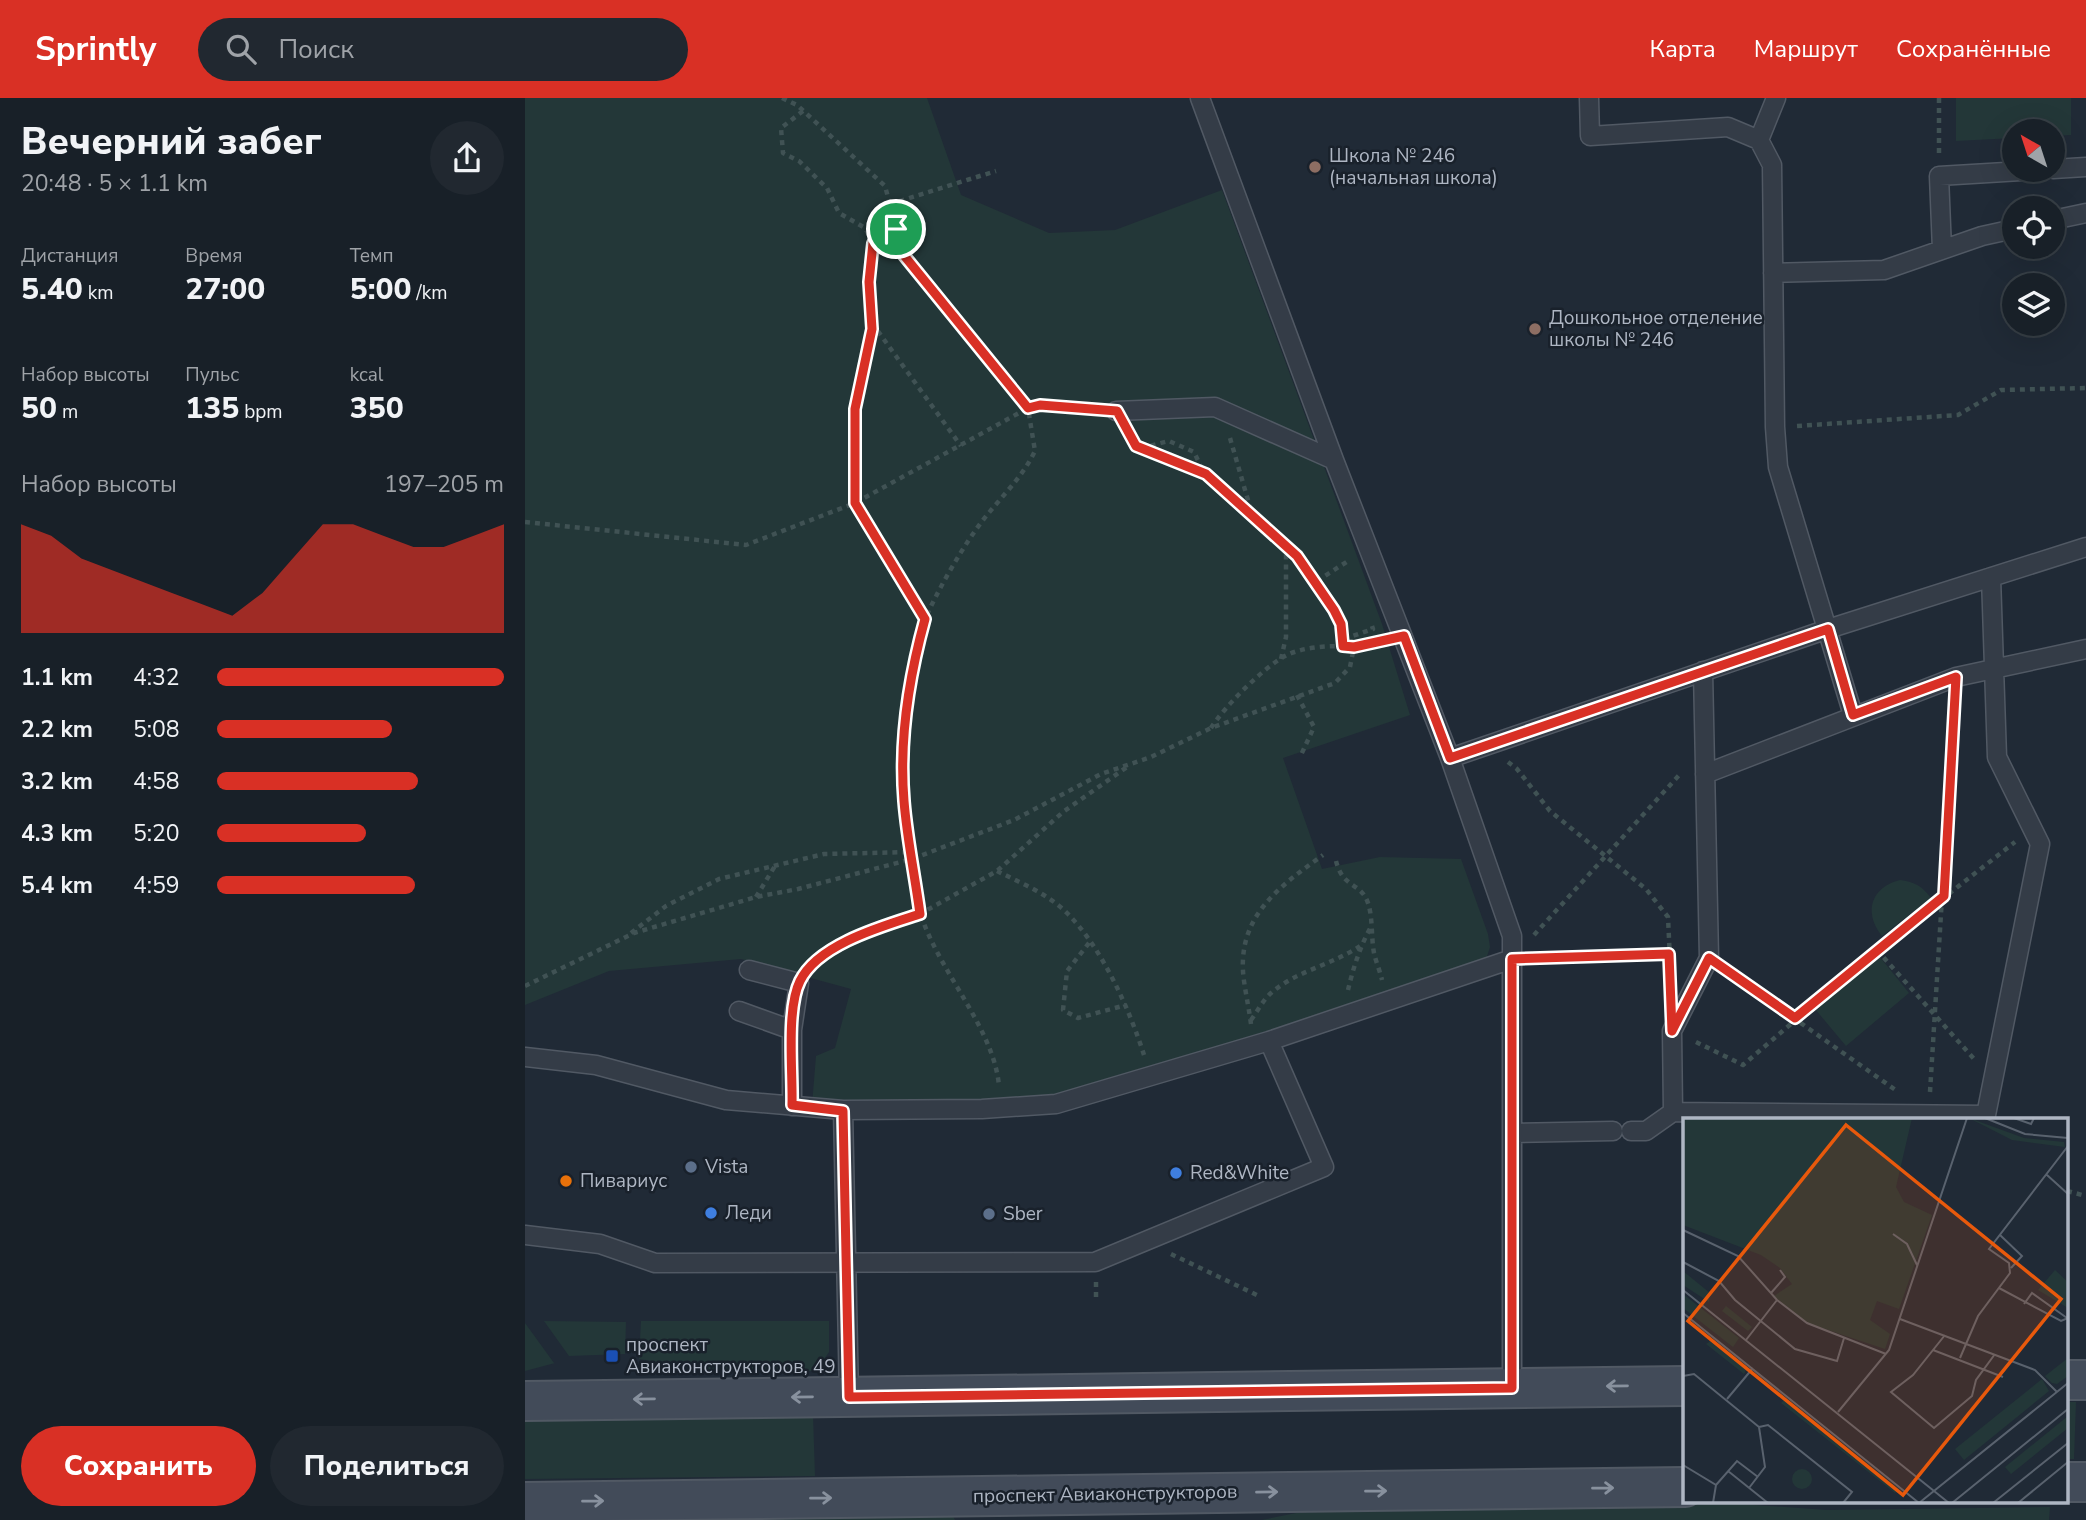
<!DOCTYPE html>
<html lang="ru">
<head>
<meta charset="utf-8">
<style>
  body { margin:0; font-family:"Nunito Sans",sans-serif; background:#212830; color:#f1f3f6; height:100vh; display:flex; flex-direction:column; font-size:26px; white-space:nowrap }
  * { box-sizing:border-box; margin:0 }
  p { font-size:23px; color:#9fa3a8 }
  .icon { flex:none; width:38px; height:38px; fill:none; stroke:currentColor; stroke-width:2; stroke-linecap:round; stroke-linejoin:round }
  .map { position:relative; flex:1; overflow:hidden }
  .side { display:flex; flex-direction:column; background:#182028; width:525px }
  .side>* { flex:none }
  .needle { width:46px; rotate:321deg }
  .fabs { position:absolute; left:1477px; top:21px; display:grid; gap:14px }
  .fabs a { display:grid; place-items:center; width:63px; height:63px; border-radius:50%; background:#182028; box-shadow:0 7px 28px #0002,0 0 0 2px #363e45; font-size:35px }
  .pin { position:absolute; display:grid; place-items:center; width:60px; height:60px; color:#fff; margin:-30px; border:4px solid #fff; border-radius:50%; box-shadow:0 2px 7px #0007 }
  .round { display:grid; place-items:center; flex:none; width:74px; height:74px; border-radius:37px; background:#212830 }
  .head { display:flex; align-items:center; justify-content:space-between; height:119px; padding:0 21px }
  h1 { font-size:38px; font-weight:800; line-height:52px }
  .stats { display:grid; grid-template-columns:repeat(3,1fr); gap:10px; height:119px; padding:7px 21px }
  .stats div { display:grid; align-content:center }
  .stats b { font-size:30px; font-weight:800 }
  .stats small { font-size:19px; font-weight:400 }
  .stats p { font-size:19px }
  .chart { height:196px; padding:14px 21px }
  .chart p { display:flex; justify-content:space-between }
  .chart svg { width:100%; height:126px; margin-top:7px; fill:#d93025; opacity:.7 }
  .action { display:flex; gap:14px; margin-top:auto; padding:14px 21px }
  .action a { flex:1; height:80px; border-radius:42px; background:#d93025; color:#fff; font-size:28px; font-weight:800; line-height:80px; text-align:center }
  .action a+a { background:#212830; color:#f1f3f6 }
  ul { padding:0 21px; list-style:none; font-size:23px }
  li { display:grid; grid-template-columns:112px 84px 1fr; align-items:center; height:52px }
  li i { height:18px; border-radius:9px; background:#d93025 }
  header { display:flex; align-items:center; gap:42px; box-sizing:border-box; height:98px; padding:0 35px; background:#d93025; color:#fff }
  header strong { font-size:33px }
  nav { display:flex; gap:38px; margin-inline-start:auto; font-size:24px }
  .search { width:490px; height:63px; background:#212830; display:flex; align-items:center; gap:18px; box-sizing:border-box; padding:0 24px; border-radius:38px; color:#9fa3a8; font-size:26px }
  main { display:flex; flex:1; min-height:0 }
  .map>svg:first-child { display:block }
  .green { fill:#233738 }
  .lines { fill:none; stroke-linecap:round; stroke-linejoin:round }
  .lane-casing { stroke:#515964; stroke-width:21 }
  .secondary-casing { stroke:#515964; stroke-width:42 }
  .path { stroke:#405254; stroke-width:4.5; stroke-dasharray:5 5; stroke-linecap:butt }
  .lane { stroke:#343c47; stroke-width:18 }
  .secondary { stroke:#424b59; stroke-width:38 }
  .oneway { stroke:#88919e }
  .route-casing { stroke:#fff; stroke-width:14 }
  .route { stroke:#d93025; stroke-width:9 }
  .education-dot { fill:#8d6e63; stroke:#19212b; stroke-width:2.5 }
  .service-dot { fill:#5c6f8a; stroke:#19212b; stroke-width:2.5 }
  .shop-dot { fill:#3f7fe0; stroke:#19212b; stroke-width:2.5 }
  .food-dot { fill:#e8710a; stroke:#19212b; stroke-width:2.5 }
  .transit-dot { fill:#1a4fb4; stroke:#19212b; stroke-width:2.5 }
  .labels { text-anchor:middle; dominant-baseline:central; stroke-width:5; stroke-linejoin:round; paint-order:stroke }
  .poi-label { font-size:19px; fill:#aeb6c3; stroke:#19212b; text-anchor:start }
  .street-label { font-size:19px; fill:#aeb6c3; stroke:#19212b }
  .inset-road { fill:none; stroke:#59626e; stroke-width:2 }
  .view { fill:#e8590c; fill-opacity:0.15; stroke:#e8590c; stroke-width:3.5 }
  .inset-edge { fill:none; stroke:#aeb6c3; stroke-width:3.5 }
</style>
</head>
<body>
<header>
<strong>Sprintly</strong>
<div class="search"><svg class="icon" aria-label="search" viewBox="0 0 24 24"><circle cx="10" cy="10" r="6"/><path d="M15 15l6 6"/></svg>Поиск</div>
<nav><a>Карта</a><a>Маршрут</a><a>Сохранённые</a></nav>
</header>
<main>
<section class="side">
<div class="head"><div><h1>Вечерний забег</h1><p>20:48 · 5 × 1.1 km</p></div><a class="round"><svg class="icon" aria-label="share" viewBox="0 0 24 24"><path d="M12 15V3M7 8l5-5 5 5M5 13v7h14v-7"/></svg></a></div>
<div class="stats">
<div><p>Дистанция</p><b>5.40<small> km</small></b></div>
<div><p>Время</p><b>27:00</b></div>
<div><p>Темп</p><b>5:00<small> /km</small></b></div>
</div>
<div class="stats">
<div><p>Набор высоты</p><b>50<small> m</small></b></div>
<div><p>Пульс</p><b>135<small> bpm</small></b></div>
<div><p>kcal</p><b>350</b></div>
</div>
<div class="chart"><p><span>Набор высоты</span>197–205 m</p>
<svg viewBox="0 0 160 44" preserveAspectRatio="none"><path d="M0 44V6L10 10L20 18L30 22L40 26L50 30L60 34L70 38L80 30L90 18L100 6L110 6L120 10L130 14L140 14L150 10L160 6V44z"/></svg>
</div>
<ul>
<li><b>1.1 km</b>4:32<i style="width:100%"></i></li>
<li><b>2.2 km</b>5:08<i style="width:61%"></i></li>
<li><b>3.2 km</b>4:58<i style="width:70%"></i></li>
<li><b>4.3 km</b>5:20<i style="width:52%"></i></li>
<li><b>5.4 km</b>4:59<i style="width:69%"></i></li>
</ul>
<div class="action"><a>Сохранить</a><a>Поделиться</a></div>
</section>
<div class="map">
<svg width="1561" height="1422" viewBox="0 0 1561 1422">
  <rect width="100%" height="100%" fill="#202a36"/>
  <path class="green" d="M0,0H402L436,97L524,135L590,132L697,92L857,526L885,617L758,660L797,771L855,759L936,761L963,836L965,849L958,871L531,1006L287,1007L291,958L310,950L326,891L216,861L84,873L0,907Z
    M1431,0H1546V37L1528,38V33H1489V40L1431,43Z
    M1375,782C1390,784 1397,788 1406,800L1357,838C1338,815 1346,789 1375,782Z
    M1354,858L1384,895L1321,948L1290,911Z
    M19,1223L101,1224L100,1256L44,1258Z
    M116,1223H304V1254L291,1273L199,1274L114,1261Z
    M0,1225L29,1265H30L0,1273Z
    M1542,1304H1551L1549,1361H1542Z
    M288,1316L290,1378L0,1381V1319Z
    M1216,1406L1302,1412L1525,1409L1524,1422H737L786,1412Z
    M428,1418L430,1422H171L172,1421Z"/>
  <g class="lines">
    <defs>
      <path id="lane" d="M675,0L809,362L925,660L987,838V1290
        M1064,0L1065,38L1203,29L1234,42L1247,67L1250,329L1253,369L1328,617
        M1234,42L1251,0
        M1528,71L1561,69
        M1528,122L1561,115
        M1417,152L1414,78L1514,72
        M1248,175L1359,172L1457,138L1489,131
        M591,313L690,309L809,362
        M1178,573L1184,860L1147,933L1148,1014L1461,1017L1515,746L1472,659L1466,479
        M925,660L1303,531L1561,449
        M1180,676L1431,579L1561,551
        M224,872L274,885L267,932V1008
        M214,913L267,932
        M0,959L71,967L201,1002L318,1012L457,1011L531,1006L744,943L987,861
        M318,1012L324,1299
        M1106,1033H1121L1148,1014
        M987,1035L1088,1033
        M0,1137L75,1146L130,1165L570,1164L799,1069L744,943"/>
      <path id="secondary" d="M1542,1282H1561
        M0,1303L1160,1288
        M1542,1384H1561
        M0,1404L1160,1389"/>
    </defs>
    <use href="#lane" class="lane-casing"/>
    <use href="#secondary" class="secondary-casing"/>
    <path class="path" d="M257,0L272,7L360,88L378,155L495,299L503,310L510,353C495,384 469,405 450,433C433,457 412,494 400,521C380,570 377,647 379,700C380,717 385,735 387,752C388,773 390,800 397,820C416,876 469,931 474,988
      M1414,0V56
      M278,13L256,30L258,55L274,63L302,90L314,115L340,130L348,145L344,184L347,231L330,311V405L400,520
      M365,106L471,73
      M348,145L371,131
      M347,225L436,348
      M1272,328L1433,317L1476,292L1561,290
      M603,334L611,348L682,376L772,458L809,512L816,526L818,548
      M705,340L727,416
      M616,350L644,343L669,354L679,375
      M0,424L221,447L330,405L503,310L515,307L571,312
      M792,483L823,463
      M819,541L848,531L847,528
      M756,561L761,539V448
      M772,597L789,629L776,657
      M686,630C699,609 738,570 760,558C779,548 808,547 829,549
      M983,664L992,671L1025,713L1121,791L1143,819L1146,884
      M811,763C818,791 836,784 843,805C848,820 846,839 849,855C851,864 855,873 857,882
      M472,773C496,785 523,796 542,815C577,850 604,910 619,957
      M231,799L250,768
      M106,835L141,808L194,781L299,756L387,754
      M1009,837L1156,675
      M564,845L542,873L538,912L553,920L601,907
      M1352,852L1449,961
      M1009,861L1145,856
      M286,867L339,835L395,816L472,773L538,714L602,669
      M1202,873L1372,993
      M0,888L109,835L231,799L273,791L387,761L489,722L576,676L626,659L686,630L810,585L825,569L829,549L858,543
      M823,892C828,871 835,848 846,829
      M726,922C732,914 738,902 746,895C771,873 807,867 835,848
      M726,926C724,911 721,897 719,883C710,819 754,789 798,757
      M1171,944L1218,967L1352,852L1490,744
      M1405,994L1429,605
      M1542,1093L1561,1098
      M646,1156L736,1199
      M571,1184V1201"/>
    <use href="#lane" class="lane"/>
    <use href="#secondary" class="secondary"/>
  </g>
  <defs><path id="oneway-shaft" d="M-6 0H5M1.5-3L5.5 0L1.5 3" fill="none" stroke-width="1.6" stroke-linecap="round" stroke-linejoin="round" transform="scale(1.75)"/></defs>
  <g class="oneway">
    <use href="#oneway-shaft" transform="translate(1092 1288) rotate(179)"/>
    <use href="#oneway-shaft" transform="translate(277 1299) rotate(179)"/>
    <use href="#oneway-shaft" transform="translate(119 1301) rotate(179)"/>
    <use href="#oneway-shaft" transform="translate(1078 1390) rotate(-1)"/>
    <use href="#oneway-shaft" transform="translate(851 1393) rotate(-1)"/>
    <use href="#oneway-shaft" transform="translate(742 1394) rotate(-1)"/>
    <use href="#oneway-shaft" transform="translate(296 1400) rotate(-1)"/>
    <use href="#oneway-shaft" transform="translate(68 1403) rotate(-1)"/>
  </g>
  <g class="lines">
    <defs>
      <path id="route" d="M371,131L377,155L503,310L515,307L592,313L611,348L681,376L772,458L809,512L816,526L818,548L829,549L879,538L925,660L1303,531L1328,617L1431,579L1419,798L1270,920L1184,860L1147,933L1144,856L987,861V1290L324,1299L318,1013L267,1007C268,975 261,911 275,883C293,846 358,828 395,816C390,778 382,741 379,703C374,643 384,579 400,521L330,405V311L347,231L344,184L348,145Z"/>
    </defs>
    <use href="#route" class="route-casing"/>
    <use href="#route" class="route"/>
  </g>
  <g class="education-dot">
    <circle cx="790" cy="69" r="7"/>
    <circle cx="1010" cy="231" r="7"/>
  </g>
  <g class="service-dot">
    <circle cx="166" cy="1069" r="7"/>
    <circle cx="464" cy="1116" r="7"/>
  </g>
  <g class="shop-dot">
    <circle cx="651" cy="1075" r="7"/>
    <circle cx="186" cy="1115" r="7"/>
  </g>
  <circle class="food-dot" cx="41" cy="1083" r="7"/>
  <rect class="transit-dot" x="80" y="1251" width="14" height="14" rx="3.5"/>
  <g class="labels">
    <g class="poi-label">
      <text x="804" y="58">Школа № 246<tspan x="804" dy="22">(начальная школа)</tspan></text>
      <text x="1024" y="220">Дошкольное отделение<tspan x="1024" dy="22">школы № 246</tspan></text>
      <text x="180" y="1069">Vista</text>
      <text x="665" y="1075">Red&amp;White</text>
      <text x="55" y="1083">Пивариус</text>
      <text x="200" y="1115">Леди</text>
      <text x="478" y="1116">Sber</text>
      <text x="101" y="1247">проспект<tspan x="101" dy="22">Авиаконструкторов, 49</tspan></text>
    </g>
    <g class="street-label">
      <text transform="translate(580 1396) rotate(-1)">проспект Авиаконструкторов</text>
    </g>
  </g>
  <g transform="translate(1158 1020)">
    <rect width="385" height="385" fill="#202a36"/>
    <path d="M0,0H229L213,69L221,84L249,97L216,191L194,183L187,202L207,216L202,231L124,205L91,178L109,166L97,150L78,137L0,107ZM286,0L341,20L381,24L382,29L329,22ZM372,152L385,164V190L355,172ZM0,153L27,175L26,184L0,167ZM0,176L56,220L50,229L0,190ZM43,188L69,209L65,213L39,193ZM29,222L64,250L61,256L23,226ZM385,240V258L374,266L369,265L362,258ZM359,261L366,273L281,342L272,331ZM101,282L114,289L216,371L212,375L98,285ZM385,298V310L328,356L322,349ZM109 361a10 10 0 1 1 20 0a10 10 0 1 1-20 0Z" fill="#233738"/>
    <path class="inset-road" d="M302,0L342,16L385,20M331,0L348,6L351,0M364,57L385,76M0,112L55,138L94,182L124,205L203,236M210,116L224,126L234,147M317,117L339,138L328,150M0,144L36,163L52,182L112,231L154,243L161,220M316,170L378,203L385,200M0,172L266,385M88,175L102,159L97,152M341,186L349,175L384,200M0,195L236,385M217,201L352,252L374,274M262,217L230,257L208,274L251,310L289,278L293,262L312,236M63,222L94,182M250,232L320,259M277,240L295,198L327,155L326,145L306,131L385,28M0,258L11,256L76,309L82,349L66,370M44,281L70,250M155,294L206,232L284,0M76,309L85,307L169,374L160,385M0,347L33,367L30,385M45,353L85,385M33,367L54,343L75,359M236,385L385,265M269,385L385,291M310,385L385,325M335,385L385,344"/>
    <path class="view" d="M163,7L378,181L220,377L5,203Z"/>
    <rect width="385" height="385" class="inset-edge"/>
  </g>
</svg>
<div class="fabs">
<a><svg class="needle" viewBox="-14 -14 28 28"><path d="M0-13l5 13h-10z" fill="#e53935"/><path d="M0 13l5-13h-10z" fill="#9fa3a8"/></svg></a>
<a><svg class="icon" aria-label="locate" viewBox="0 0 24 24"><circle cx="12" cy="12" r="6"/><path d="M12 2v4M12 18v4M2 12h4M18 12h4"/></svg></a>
<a><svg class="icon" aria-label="layers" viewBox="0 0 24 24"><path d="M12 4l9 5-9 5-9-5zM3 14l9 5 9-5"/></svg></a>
</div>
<div class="pin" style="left:371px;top:131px;background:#1e9e55"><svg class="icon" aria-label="arrive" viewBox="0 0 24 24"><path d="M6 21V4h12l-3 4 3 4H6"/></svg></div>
</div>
</main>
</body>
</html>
